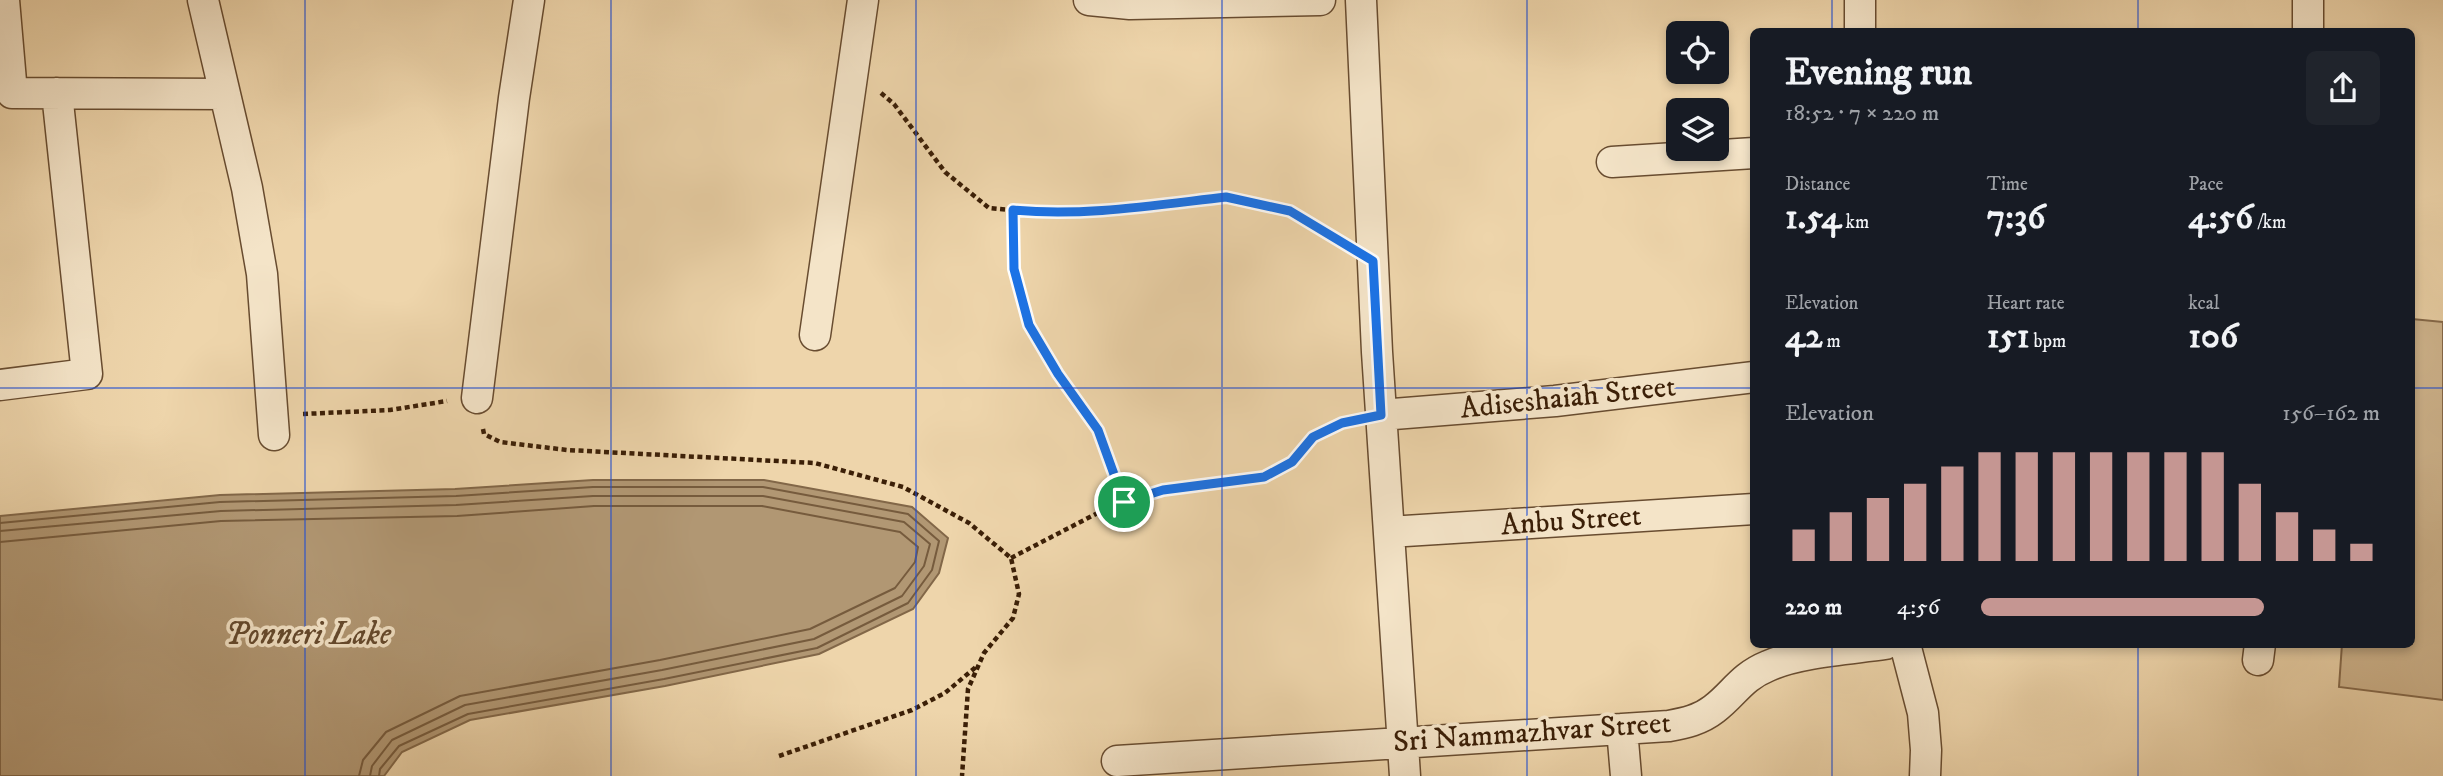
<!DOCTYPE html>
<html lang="en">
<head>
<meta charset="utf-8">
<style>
  body { margin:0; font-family:"IM FELL DW Pica",serif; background:#20242c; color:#f1f3f6; height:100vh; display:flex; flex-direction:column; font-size:26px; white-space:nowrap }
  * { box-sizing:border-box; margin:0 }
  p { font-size:23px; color:#9ea1a6 }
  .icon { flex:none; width:38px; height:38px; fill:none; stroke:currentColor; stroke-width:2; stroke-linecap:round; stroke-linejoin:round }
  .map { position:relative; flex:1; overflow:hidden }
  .details { position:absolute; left:1750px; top:28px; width:665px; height:620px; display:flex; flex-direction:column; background:#171b24; border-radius:10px; box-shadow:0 4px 10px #0003 }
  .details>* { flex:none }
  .tools { position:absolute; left:1666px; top:21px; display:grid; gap:14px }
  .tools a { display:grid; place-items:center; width:63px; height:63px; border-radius:10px; background:#171b24; box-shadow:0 4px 10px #0003; font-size:35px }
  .pin { position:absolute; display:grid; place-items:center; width:60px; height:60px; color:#fff; margin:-30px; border:4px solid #fff; border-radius:50%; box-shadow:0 2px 7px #0007 }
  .round { display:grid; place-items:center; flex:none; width:74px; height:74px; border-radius:10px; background:#20242c }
  .overview { display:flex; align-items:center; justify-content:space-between; height:119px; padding:0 35px }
  h1 { font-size:38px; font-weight:800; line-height:52px }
  .stats { display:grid; grid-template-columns:repeat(3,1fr); gap:10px; height:119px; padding:7px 35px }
  .stats div { display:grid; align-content:center }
  .stats b { font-size:35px; font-weight:800 }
  .stats small { font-size:19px; font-weight:400 }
  .stats p { font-size:19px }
  .chart { height:196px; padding:14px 35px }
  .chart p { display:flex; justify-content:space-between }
  .chart svg { width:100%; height:126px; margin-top:7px; stroke:#c59692; stroke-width:6 }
  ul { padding:0 35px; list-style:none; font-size:23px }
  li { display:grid; grid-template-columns:112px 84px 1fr; align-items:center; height:52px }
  li i { height:18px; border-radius:9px; background:#c59692 }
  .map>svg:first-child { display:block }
  .green { fill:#d0b68f; stroke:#866a4b; stroke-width:2 }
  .water { fill:#b19773; stroke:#826748; stroke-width:2 }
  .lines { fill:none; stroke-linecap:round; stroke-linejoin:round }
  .shore { stroke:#765b3d; stroke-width:2 }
  .street-casing { stroke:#684c30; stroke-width:33 }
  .path { stroke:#3b1f07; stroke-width:4.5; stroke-dasharray:5 3.5; stroke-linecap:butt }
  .street { stroke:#f4e4c8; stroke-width:30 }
  .route-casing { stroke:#fff; stroke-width:14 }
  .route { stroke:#1a73e8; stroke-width:9 }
  .grid { fill:none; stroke:#1d4ed8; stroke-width:2; stroke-opacity:0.55 }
  .labels { text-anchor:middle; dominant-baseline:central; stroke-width:7; stroke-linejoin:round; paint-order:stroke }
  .street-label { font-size:30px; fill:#3b1f07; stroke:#f4e4c8 }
  .water-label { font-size:32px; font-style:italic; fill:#64492d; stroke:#f4e4c8 }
</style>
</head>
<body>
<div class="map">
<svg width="2443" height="776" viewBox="0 0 2443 776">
  <rect width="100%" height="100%" fill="#eed5ab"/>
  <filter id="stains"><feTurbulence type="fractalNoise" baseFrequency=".00286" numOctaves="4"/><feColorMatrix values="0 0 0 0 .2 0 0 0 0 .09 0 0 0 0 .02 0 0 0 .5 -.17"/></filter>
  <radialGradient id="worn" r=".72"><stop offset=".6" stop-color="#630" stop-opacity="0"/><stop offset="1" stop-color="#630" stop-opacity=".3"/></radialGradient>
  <path class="green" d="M2412,319L2443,322V700L2339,687L2342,644H2412Z"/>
  <path class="water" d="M593,480H764L912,507L948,538L939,573L913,609L819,654L665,686L470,720L402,752L384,776H0V516L220,495L455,489Z"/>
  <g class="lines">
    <path class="shore" d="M0,523L220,502L456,496L593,487H763L908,514L939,541L932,570L908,603L817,648L664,679L468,714L399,746L380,769L379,776
      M0,531L221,511L456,505L593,496H763L904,522L930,544L924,566L902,596L814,639L662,670L465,705L392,740L372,766L370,776
      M0,542L221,521L457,516L594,506H762L900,532L918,547L915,562L895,588L810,629L660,660L460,696L386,732L363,760L359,776"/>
    <defs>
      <path id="street" d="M4,0L12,93L225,94
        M203,0L247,188L262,274L274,435
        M1089,0L1130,4L1320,0
        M1361,0L1377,352L1405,776
        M1860,32V0
        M2308,32V0
        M1612,162L1754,153
        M815,335L863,0
        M0,385L87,374L57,93
        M477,398L514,98L529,0
        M1381,415L1555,401L1754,377
        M1389,532L1754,509
        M1905,644L1923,713L1926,750L1925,776
        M2258,660L2260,644
        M1622,729L1626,776
        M1117,761L1669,726C1685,723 1700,720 1714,709C1734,694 1741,677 1768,666C1799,652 1851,649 1885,644"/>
    </defs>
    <use href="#street" class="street-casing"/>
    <path class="path" d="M881,93L894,104L945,172L989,208L1044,213L1140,206L1226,197L1290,211L1339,240
      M1013,210L1014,269L1029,325L1058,374L1098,430L1124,502
      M303,414L390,410L447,401
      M483,429L484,434L500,442L567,450L815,463L903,487L969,523L1011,558L1019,594L1013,618L984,653L968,689L962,776
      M1011,558L1113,505L1163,490L1264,477L1292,462L1313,437L1350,422
      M779,756L912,710L945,693L977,666"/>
    <use href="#street" class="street"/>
  </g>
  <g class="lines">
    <defs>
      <path id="route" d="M1226,197L1290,211L1373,261L1381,415L1342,423L1313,437L1292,462L1264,477L1163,490L1124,502L1098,430L1058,374L1029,325L1014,269L1013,210C1083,217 1156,205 1226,197Z"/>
    </defs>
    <use href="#route" class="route-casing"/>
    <use href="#route" class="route"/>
  </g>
  <path class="grid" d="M305,0V776M611,0V776M916,0V776M1222,0V776M1527,0V776M1832,0V32M2138,0V32M0,388H1754M2412,388H2443M1832,644V776M2138,644V776"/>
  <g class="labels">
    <g class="street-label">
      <text transform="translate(1568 398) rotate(-6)">Adiseshaiah Street</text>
      <text transform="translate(1571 521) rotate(-4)">Anbu Street</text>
      <text transform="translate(1532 733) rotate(-4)">Sri Nammazhvar Street</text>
    </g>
    <g class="water-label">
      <text x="308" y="635">Ponneri Lake</text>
    </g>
  </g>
  <rect width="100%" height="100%" filter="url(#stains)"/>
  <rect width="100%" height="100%" fill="url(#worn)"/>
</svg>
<div class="tools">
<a><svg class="icon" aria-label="locate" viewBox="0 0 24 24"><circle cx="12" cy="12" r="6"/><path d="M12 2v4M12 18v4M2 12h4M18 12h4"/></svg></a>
<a><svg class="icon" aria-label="layers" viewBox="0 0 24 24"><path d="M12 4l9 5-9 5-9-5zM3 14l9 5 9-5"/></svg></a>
</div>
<div class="pin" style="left:1124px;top:502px;background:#1e9e55"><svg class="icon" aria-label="arrive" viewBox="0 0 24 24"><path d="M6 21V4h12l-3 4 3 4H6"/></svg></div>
<section class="details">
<div class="overview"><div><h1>Evening run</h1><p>18:52 · 7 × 220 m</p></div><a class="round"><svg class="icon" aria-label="share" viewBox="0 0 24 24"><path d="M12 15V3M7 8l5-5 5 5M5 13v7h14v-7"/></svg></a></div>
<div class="stats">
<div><p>Distance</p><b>1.54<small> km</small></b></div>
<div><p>Time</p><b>7:36</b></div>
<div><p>Pace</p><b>4:56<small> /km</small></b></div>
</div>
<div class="stats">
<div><p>Elevation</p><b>42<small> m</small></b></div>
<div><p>Heart rate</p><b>151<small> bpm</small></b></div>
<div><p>kcal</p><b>106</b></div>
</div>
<div class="chart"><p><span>Elevation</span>156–162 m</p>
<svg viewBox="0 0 160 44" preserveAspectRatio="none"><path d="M5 44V33M15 44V27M25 44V22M35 44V17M45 44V11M55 44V6M65 44V6M75 44V6M85 44V6M95 44V6M105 44V6M115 44V6M125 44V17M135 44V27M145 44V33M155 44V38"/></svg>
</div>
<ul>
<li><b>220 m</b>4:56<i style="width:71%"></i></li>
</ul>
</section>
</div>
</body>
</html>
